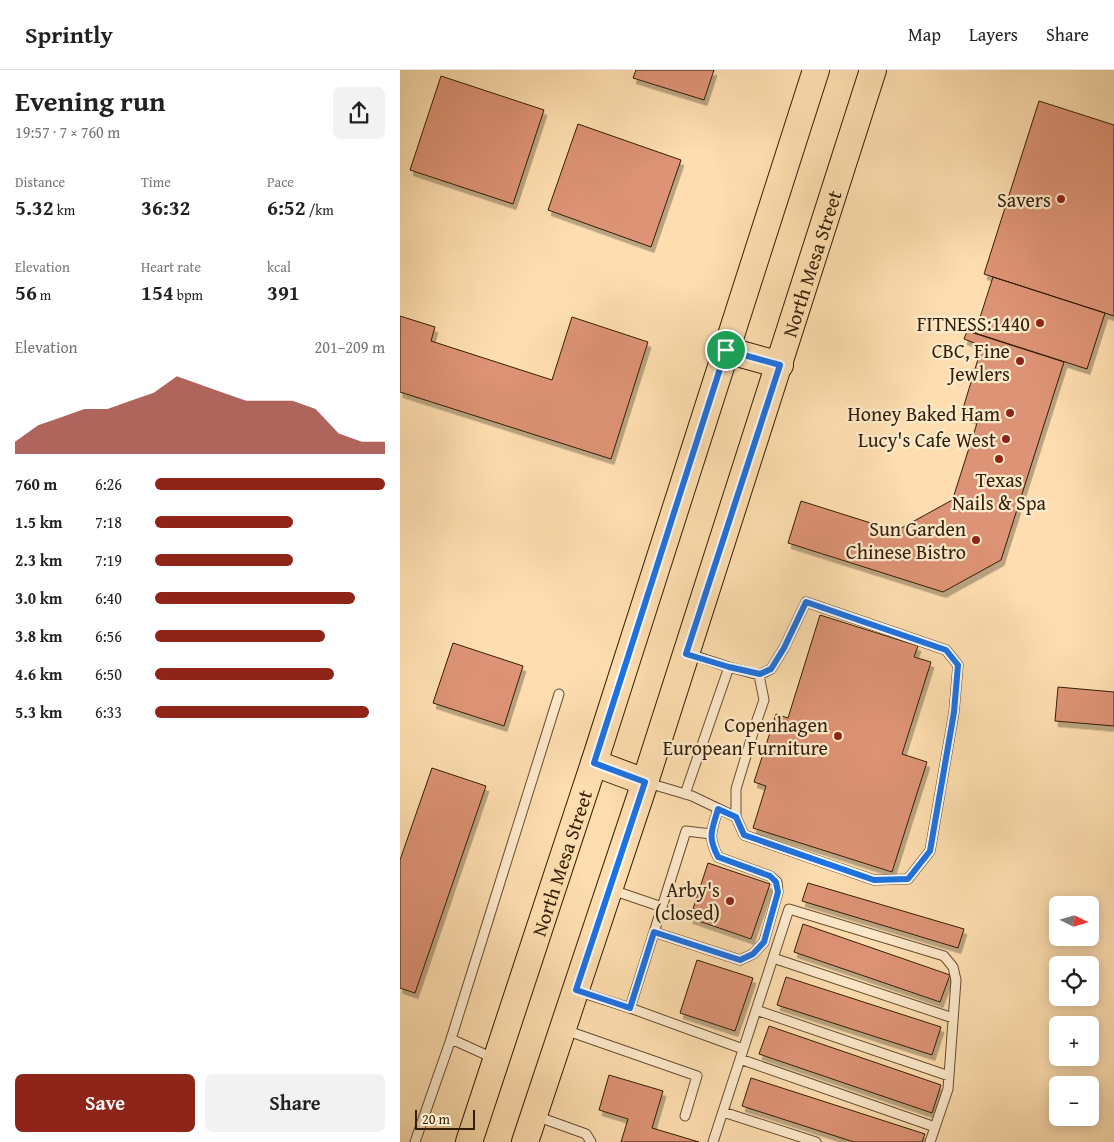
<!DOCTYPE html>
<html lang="en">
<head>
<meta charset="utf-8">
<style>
  body { margin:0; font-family:"Gentium Book Plus",serif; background:#f2f2f2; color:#222; height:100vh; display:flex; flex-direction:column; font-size:19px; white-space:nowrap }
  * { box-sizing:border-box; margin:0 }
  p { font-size:16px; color:#767676 }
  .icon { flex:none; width:28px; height:28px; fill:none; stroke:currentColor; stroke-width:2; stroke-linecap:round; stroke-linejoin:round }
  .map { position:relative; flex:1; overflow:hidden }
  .side { display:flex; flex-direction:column; background:#fff; width:400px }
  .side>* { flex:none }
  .needle { width:32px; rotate:95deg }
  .buttons { position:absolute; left:649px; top:826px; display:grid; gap:10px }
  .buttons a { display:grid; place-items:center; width:50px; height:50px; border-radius:8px; background:#fff; box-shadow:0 2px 12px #0003; font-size:25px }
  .scale { position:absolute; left:15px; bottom:12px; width:60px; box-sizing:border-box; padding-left:5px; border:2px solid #331e05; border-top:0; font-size:14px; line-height:18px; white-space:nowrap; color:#331e05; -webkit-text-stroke:4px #feeacc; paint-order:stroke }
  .pin { position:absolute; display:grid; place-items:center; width:42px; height:42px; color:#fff; margin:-21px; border:2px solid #fff; border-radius:50%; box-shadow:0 1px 5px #0007 }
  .round { display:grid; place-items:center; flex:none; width:52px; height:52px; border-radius:8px; background:#f2f2f2 }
  .head { display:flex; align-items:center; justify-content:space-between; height:85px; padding:0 15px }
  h1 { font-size:28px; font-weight:700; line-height:38px }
  .stats { display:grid; grid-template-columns:repeat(3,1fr); gap:8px; height:85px; padding:5px 15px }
  .stats div { display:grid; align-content:center }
  .stats b { font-size:21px; font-weight:700 }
  .stats small { font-size:14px; font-weight:400 }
  .stats p { font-size:14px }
  .chart { height:140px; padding:10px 15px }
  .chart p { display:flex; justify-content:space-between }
  .chart svg { width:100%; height:90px; margin-top:5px; fill:#8f2418; opacity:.7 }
  .cta { display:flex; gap:10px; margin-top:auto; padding:10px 15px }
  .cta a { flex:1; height:58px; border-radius:8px; background:#8f2418; color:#fff; font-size:20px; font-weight:700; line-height:58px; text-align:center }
  .cta a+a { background:#f2f2f2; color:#222 }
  ul { padding:0 15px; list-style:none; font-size:16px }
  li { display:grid; grid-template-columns:80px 60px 1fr; align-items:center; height:38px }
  li i { height:12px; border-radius:6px; background:#8f2418 }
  header { display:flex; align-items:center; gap:30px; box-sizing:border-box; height:70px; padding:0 25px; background:#fff; border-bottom:1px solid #e0e0e0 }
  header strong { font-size:24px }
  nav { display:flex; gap:28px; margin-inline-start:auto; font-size:18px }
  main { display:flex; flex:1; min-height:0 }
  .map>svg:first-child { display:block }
  .building { fill:#dd9374; stroke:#331e05; filter:url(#shadow) }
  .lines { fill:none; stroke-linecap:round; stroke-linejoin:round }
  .lane-casing { stroke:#664e30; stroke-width:11 }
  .primary-casing { stroke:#331e05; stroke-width:28 }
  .lane { stroke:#feeacc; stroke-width:9 }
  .primary { stroke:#fedeb0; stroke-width:26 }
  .route-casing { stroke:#fff; stroke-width:10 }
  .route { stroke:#1a73e8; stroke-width:6 }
  .poi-dot { fill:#8f2418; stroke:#feeacc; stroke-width:2 }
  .labels { text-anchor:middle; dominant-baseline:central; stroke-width:4.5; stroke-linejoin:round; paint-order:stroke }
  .poi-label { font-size:20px; fill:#331e05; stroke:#feeacc; text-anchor:end }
  .street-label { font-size:20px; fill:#331e05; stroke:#feeacc }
</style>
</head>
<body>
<header>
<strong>Sprintly</strong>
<nav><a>Map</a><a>Layers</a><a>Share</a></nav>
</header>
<main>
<section class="side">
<div class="head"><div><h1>Evening run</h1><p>19:57 · 7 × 760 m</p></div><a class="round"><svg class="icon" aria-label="share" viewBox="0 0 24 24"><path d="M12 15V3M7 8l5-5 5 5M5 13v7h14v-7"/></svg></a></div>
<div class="stats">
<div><p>Distance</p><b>5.32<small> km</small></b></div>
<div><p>Time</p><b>36:32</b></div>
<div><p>Pace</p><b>6:52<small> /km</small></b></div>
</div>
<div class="stats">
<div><p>Elevation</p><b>56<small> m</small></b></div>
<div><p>Heart rate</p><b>154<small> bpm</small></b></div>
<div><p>kcal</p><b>391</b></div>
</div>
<div class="chart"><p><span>Elevation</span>201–209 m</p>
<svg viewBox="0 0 160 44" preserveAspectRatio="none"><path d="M0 44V38L10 30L20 26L30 22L40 22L50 18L60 14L70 6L80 10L90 14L100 18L110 18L120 18L130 22L140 34L150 38L160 38V44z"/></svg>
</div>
<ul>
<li><b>760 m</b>6:26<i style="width:100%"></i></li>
<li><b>1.5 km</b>7:18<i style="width:60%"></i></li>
<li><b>2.3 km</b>7:19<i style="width:60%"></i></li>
<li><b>3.0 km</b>6:40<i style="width:87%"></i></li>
<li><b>3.8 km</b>6:56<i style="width:74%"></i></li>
<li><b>4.6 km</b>6:50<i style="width:78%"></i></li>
<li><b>5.3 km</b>6:33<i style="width:93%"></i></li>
</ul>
<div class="cta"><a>Save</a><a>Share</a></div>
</section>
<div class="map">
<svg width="714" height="1072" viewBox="0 0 714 1072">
  <defs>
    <filter id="shadow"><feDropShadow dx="3" dy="5.5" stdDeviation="0" flood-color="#0004"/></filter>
  </defs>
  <rect width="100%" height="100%" fill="#fedeb0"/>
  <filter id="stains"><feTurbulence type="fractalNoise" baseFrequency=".004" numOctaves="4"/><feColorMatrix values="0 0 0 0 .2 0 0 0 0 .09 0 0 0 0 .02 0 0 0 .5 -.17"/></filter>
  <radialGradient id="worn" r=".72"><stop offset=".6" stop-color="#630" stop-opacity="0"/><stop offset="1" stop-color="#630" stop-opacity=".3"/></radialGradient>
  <path class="building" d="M236,0H314L304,30L233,8Z
    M41,6L144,40L113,134L10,100Z
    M639,31L714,55V246L584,204Z
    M178,54L281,90L251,177L148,140Z
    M593,207L705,243L687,299L575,263Z
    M0,246L35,257L31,271L152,310L172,247L248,272L211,389L0,322Z
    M567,261L664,292L601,490L543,522L388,473L401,431L496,461L554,429V425L578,350L561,345L582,276L564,269Z
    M420,545L518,576L514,587L531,592L502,684L527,692L492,802L353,758L366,716L354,712L376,644L388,648Z
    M53,573L123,596L104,656L33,633Z
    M658,617L714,622V656L655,651Z
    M32,698L86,716L15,923L0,918V790Z
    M308,793L370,814L351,869L290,848Z
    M408,813L564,859L558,878L402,831Z
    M403,854L550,905L540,932L394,882Z
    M297,890L353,908L335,961L280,943Z
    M386,907L541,957L532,985L377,935Z
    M369,956L541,1015L532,1043L359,984Z
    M209,1005L263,1021L252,1058L299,1072H221L228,1049L199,1040Z
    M351,1008L525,1064L522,1072H454L342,1036Z"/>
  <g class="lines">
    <defs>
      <path id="lane" d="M289,584L329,597L359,605L371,599L384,578L406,532L546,580L558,595L554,642L530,781L508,809L474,810L344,765L336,747V719L356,653L364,630L359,605
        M248,713L292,726L336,747
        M285,724L329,597
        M262,837L286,761L311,764
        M254,862L340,890L353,884L364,872L378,822L377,812L370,806L318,787C307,765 312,761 318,739
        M373,888L553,948
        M177,921L230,938L262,837L212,820
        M230,938L343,979
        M356,940L549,1006
        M165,960L297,1006L285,1046
        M93,988L51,969L159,624
        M340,989L535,1057
        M323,1042L416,1072
        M136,1046L186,1064L191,1072
        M15,1072L51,969
        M313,1072L389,839L544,886L553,897L556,910L548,1019L530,1072"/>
      <g id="primary">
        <path d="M326,280L380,295"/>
        <path d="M194,693L245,712"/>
        <path id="s1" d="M69,1072L194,693L416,0"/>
        <path id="s2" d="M125,1072L245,712L473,0"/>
      </g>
    </defs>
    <use href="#lane" class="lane-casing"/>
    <use href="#primary" class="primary-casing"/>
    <use href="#lane" class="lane"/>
    <use href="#primary" class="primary"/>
  </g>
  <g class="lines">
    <defs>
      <path id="route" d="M326,280L380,295L286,584L329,597L360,604L371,599L384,578L406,532L546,580L558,595L554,642L530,781L508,809L474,810L344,765L336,747L318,739C312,761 307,765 318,787L370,806L376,812L378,822L364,872L353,884L340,890L254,862L230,938L176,920L245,712L194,693Z"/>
    </defs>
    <use href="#route" class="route-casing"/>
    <use href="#route" class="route"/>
  </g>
  <g class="poi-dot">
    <circle cx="661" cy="129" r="5"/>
    <circle cx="640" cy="253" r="5"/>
    <circle cx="620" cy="291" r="5"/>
    <circle cx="610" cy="343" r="5"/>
    <circle cx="606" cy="369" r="5"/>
    <circle cx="599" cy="389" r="5"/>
    <circle cx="576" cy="470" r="5"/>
    <circle cx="438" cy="666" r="5"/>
    <circle cx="330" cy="831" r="5"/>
  </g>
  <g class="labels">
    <g class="poi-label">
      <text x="651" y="129">Savers</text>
      <text x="630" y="253">FITNESS:1440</text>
      <text x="610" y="280">CBC, Fine<tspan x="610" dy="23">Jewlers</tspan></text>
      <text x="600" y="343">Honey Baked Ham</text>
      <text x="596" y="369">Lucy's Cafe West</text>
      <text x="599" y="409" text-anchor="middle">Texas<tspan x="599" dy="23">Nails &amp; Spa</tspan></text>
      <text x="566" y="458">Sun Garden<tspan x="566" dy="23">Chinese Bistro</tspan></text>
      <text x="428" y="654">Copenhagen<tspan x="428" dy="23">European Furniture</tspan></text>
      <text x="320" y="819">Arby's<tspan x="320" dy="23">(closed)</tspan></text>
    </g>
    <g class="street-label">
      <text stroke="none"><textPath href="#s2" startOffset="924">North Mesa Street</textPath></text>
      <text stroke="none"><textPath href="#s1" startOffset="294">North Mesa Street</textPath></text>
    </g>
  </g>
  <rect width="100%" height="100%" filter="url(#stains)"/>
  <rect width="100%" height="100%" fill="url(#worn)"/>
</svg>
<div class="buttons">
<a><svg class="needle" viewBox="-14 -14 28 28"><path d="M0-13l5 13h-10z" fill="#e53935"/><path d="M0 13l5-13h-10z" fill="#767676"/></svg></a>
<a><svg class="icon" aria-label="locate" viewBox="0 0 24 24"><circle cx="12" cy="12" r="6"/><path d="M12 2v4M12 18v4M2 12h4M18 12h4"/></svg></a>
<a>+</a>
<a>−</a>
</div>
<div class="scale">20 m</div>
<div class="pin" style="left:326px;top:280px;background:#1e9e55"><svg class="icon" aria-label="arrive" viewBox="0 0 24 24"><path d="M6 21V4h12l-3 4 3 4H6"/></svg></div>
</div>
</main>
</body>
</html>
